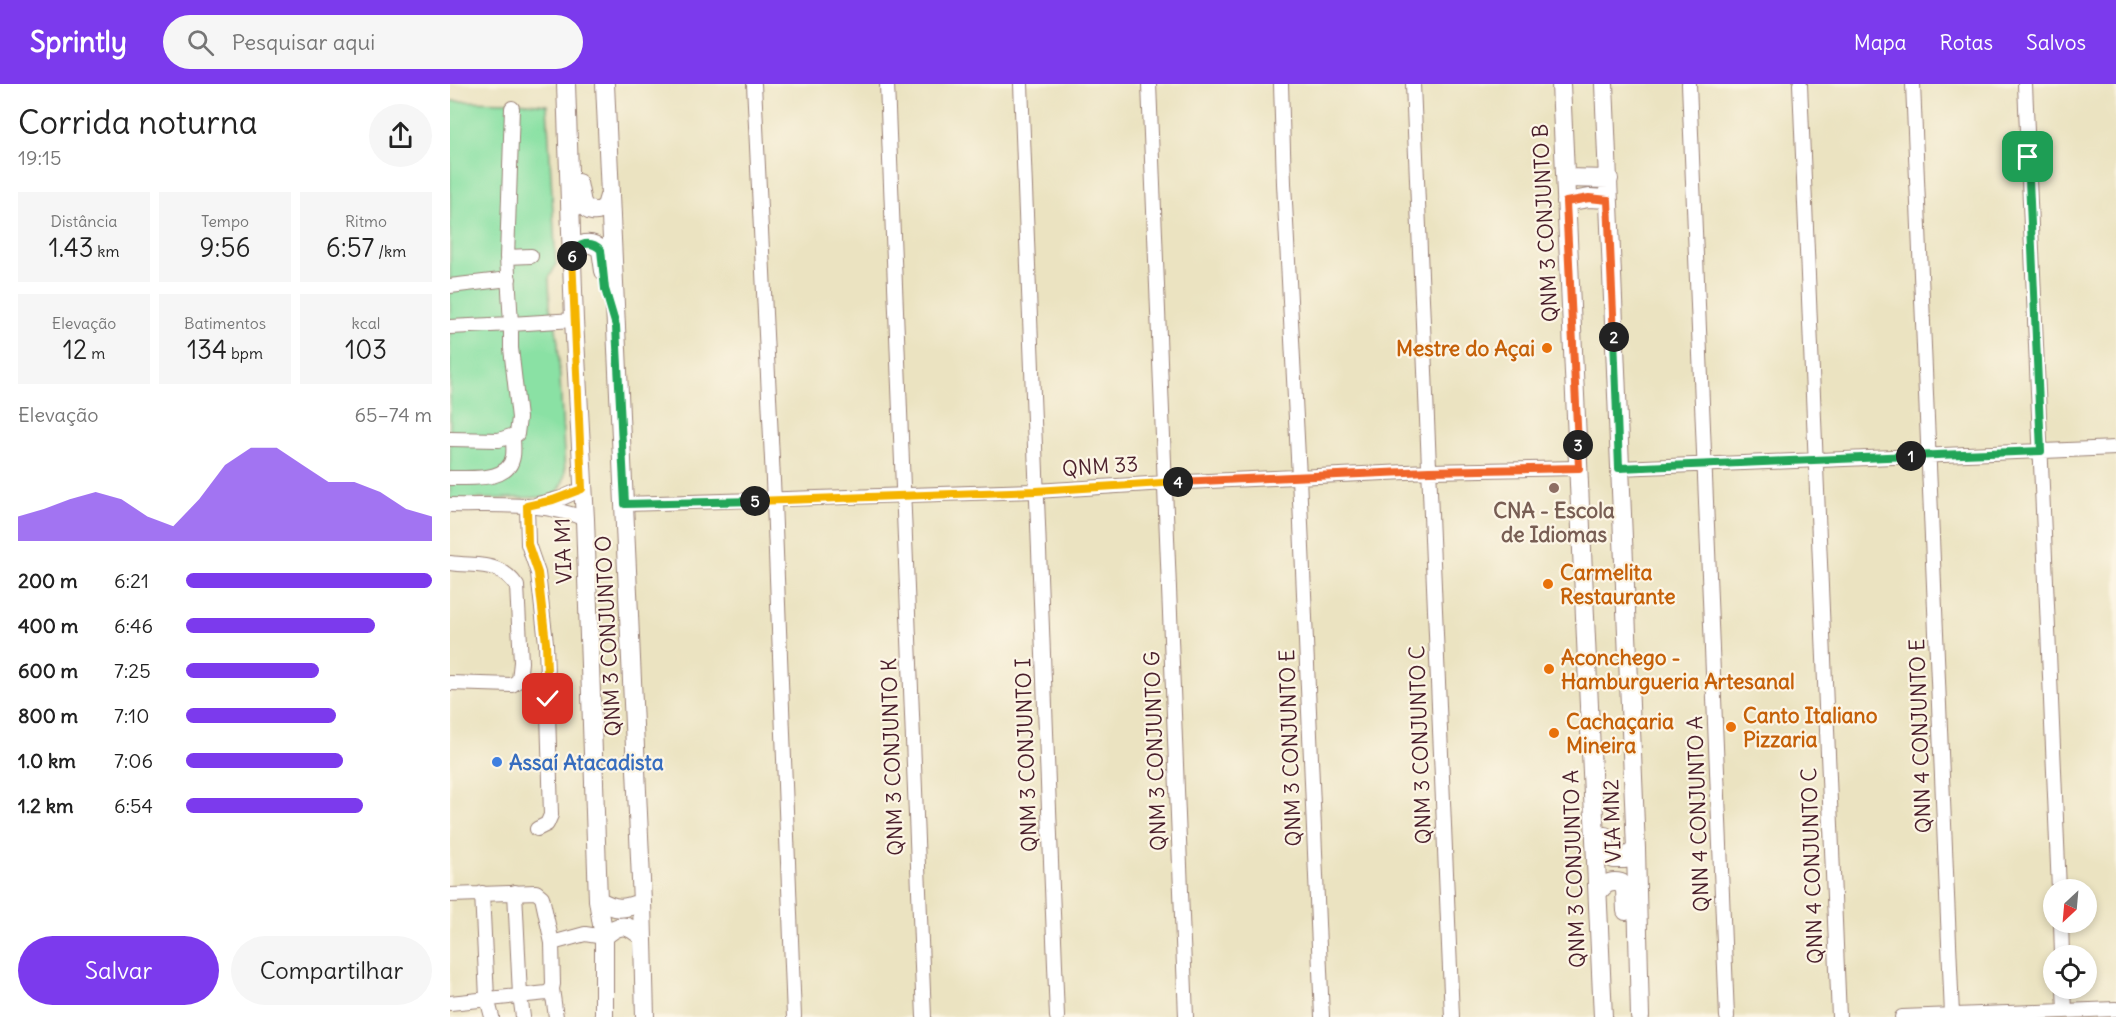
<!DOCTYPE html>
<html lang="pt">
<head>
<meta charset="utf-8">
<style>
  body { margin:0; font-family:Delius,sans-serif; background:#f6f6f6; color:#222; height:100vh; display:flex; flex-direction:column; font-size:22px; white-space:nowrap }
  * { box-sizing:border-box; margin:0 }
  p { font-size:20px; color:#767676 }
  .icon { flex:none; width:33px; height:33px; fill:none; stroke:currentColor; stroke-width:2; stroke-linecap:round; stroke-linejoin:round }
  .map { position:relative; flex:1; overflow:hidden }
  .drawer { display:flex; flex-direction:column; background:#fff; width:450px }
  .drawer>* { flex:none }
  .needle { width:39px; rotate:206deg }
  .tools { position:absolute; left:1593px; top:795px; display:grid; gap:12px }
  .tools a { display:grid; place-items:center; width:54px; height:54px; border-radius:50%; background:#fff; box-shadow:0 3px 9px #0003; font-size:30px }
  .pin { position:absolute; display:grid; place-items:center; width:51px; height:51px; color:#fff; margin:-26px; border-radius:12px; box-shadow:0 3px 9px #0006 }
  .km { position:absolute; width:30px; height:30px; margin:-15px; border-radius:50%; background:#222; color:#fff; font-size:16px; line-height:30px; text-align:center }
  .round { display:grid; place-items:center; flex:none; width:63px; height:63px; border-radius:32px; background:#f6f6f6 }
  .headline { display:flex; align-items:center; justify-content:space-between; height:102px; padding:0 18px }
  h1 { font-size:33px; font-weight:600; line-height:45px }
  .stats { display:grid; grid-template-columns:repeat(3,1fr); gap:9px; height:102px; padding:6px 18px }
  .stats div { display:grid; align-content:center; border-radius:0px; background:#f6f6f6; text-align:center }
  .stats b { font-size:26px; font-weight:600 }
  .stats small { font-size:16px; font-weight:400 }
  .stats p { font-size:16px }
  .chart { height:168px; padding:12px 18px }
  .chart p { display:flex; justify-content:space-between }
  .chart svg { width:100%; height:108px; margin-top:6px; fill:#7c3aed; opacity:.7 }
  .action { display:flex; gap:12px; margin-top:auto; padding:12px 18px }
  .action a { flex:1; height:69px; border-radius:36px; background:#7c3aed; color:#fff; font-size:24px; font-weight:600; line-height:69px; text-align:center }
  .action a+a { background:#f6f6f6; color:#222 }
  ul { padding:0 18px; list-style:none; font-size:20px }
  li { display:grid; grid-template-columns:96px 72px 1fr; align-items:center; height:45px }
  li i { height:15px; border-radius:8px; background:#7c3aed }
  header { display:flex; align-items:center; gap:36px; box-sizing:border-box; height:84px; padding:0 30px; background:#7c3aed; color:#fff }
  header strong { font-size:28px }
  nav { display:flex; gap:33px; margin-inline-start:auto; font-size:21px }
  .search { width:420px; height:54px; background:#f6f6f6; display:flex; align-items:center; gap:15px; box-sizing:border-box; padding:0 21px; border-radius:33px; color:#767676; font-size:22px }
  main { display:flex; flex:1; min-height:0 }
  .map>svg:first-child { display:block }
  .green { fill:#8ae1a4; stroke:#6a8068; stroke-width:1.5 }
  .lines { fill:none; stroke-linecap:round; stroke-linejoin:round }
  .minor-casing { stroke:#9a8176; stroke-width:16 }
  .major-casing { stroke:#9a8176; stroke-width:20 }
  .minor { stroke:#fff; stroke-width:14 }
  .major { stroke:#fff; stroke-width:18 }
  .split-1-casing { stroke:#fff; stroke-width:12 }
  .split-2-casing { stroke:#fff; stroke-width:12 }
  .split-3-casing { stroke:#fff; stroke-width:12 }
  .split-4-casing { stroke:#fff; stroke-width:12 }
  .split-5-casing { stroke:#fff; stroke-width:12 }
  .split-6-casing { stroke:#fff; stroke-width:12 }
  .split-7-casing { stroke:#fff; stroke-width:12 }
  .split-1 { stroke:#22a559; stroke-width:8 }
  .split-2 { stroke:#22a559; stroke-width:8 }
  .split-3 { stroke:#f0652b; stroke-width:8 }
  .split-4 { stroke:#f0652b; stroke-width:8 }
  .split-5 { stroke:#f5b400; stroke-width:8 }
  .split-6 { stroke:#22a559; stroke-width:8 }
  .split-7 { stroke:#f5b400; stroke-width:8 }
  .food-dot { fill:#e8710a; stroke:#fcf5e5; stroke-width:2 }
  .education-dot { fill:#8d6e63; stroke:#fcf5e5; stroke-width:2 }
  .shop-dot { fill:#3f7fe0; stroke:#fcf5e5; stroke-width:2 }
  .labels { text-anchor:middle; dominant-baseline:central; stroke-width:4.5; stroke-linejoin:round; paint-order:stroke }
  .street-label { font-size:21px; fill:#4a1f2b; stroke:#fcf5e5 }
  .food-label { font-size:21px; font-weight:bold; fill:#c56008; stroke:#fcf5e5; text-anchor:start }
  .education-label { font-size:21px; font-weight:bold; fill:#785e54; stroke:#fcf5e5 }
  .shop-label { font-size:21px; font-weight:bold; fill:#366cbe; stroke:#fcf5e5; text-anchor:start }
</style>
</head>
<body>
<header>
<strong>Sprintly</strong>
<div class="search"><svg class="icon" aria-label="search" viewBox="0 0 24 24"><circle cx="10" cy="10" r="6"/><path d="M15 15l6 6"/></svg>Pesquisar aqui</div>
<nav><a>Mapa</a><a>Rotas</a><a>Salvos</a></nav>
</header>
<main>
<section class="drawer">
<div class="headline"><div><h1>Corrida noturna</h1><p>19:15</p></div><a class="round"><svg class="icon" aria-label="share" viewBox="0 0 24 24"><path d="M12 15V3M7 8l5-5 5 5M5 13v7h14v-7"/></svg></a></div>
<div class="stats">
<div><p>Distância</p><b>1.43<small> km</small></b></div>
<div><p>Tempo</p><b>9:56</b></div>
<div><p>Ritmo</p><b>6:57<small> /km</small></b></div>
</div>
<div class="stats">
<div><p>Elevação</p><b>12<small> m</small></b></div>
<div><p>Batimentos</p><b>134<small> bpm</small></b></div>
<div><p>kcal</p><b>103</b></div>
</div>
<div class="chart"><p><span>Elevação</span>65–74 m</p>
<svg viewBox="0 0 160 44" preserveAspectRatio="none"><path d="M0 44V34L10 31L20 27L30 24L40 27L50 34L60 38L70 27L80 13L90 6L100 6L110 13L120 20L130 20L140 24L150 31L160 34V44z"/></svg>
</div>
<ul>
<li><b>200 m</b>6:21<i style="width:100%"></i></li>
<li><b>400 m</b>6:46<i style="width:77%"></i></li>
<li><b>600 m</b>7:25<i style="width:54%"></i></li>
<li><b>800 m</b>7:10<i style="width:61%"></i></li>
<li><b>1.0 km</b>7:06<i style="width:64%"></i></li>
<li><b>1.2 km</b>6:54<i style="width:72%"></i></li>
</ul>
<div class="action"><a>Salvar</a><a>Compartilhar</a></div>
</section>
<div class="map">
<svg width="1666" height="933" viewBox="0 0 1666 933">
  <rect width="100%" height="100%" fill="#fcf5e5"/>
  <filter id="ink" filterUnits="userSpaceOnUse"><feTurbulence type="fractalNoise" baseFrequency=".0167" numOctaves="2"/><feDisplacementMap in="SourceGraphic" scale="12" xChannelSelector="R" yChannelSelector="G"/><feConvolveMatrix kernelMatrix="1 2 1 2 8 2 1 2 1" color-interpolation-filters="sRGB"/></filter>
  <filter id="wash" filterUnits="userSpaceOnUse"><feTurbulence type="fractalNoise" baseFrequency=".008" numOctaves="4" result="noise"/><feDisplacementMap in="SourceGraphic" scale="24" xChannelSelector="R" yChannelSelector="G"/><feGaussianBlur stdDeviation="1.35" result="paint"/><feColorMatrix in="noise" values="0 0 0 0 0 0 0 0 0 0 0 0 0 0 0 0 0 1.4 0 .05"/><feComposite in="paint" operator="in"/></filter>
  <g filter="url(#wash)">
    <rect width="100%" height="100%" fill="#ebe3c1"/>
    <path class="green" d="M0,17L67,18L97,21L106,181L99,194L100,224L105,237L108,259L115,389C113,400 110,409 99,413L0,416Z"/>
  </g>
  <g filter="url(#ink)">
    <g class="lines">
      <defs>
        <path id="minor" d="M304,0L324,417L344,933
          M437,0L474,933
          M571,0L607,933
          M699,0L736,933
          M831,0L834,99L849,393L872,933
          M963,0L1002,933
          M1239,0L1277,933
          M1350,0L1389,933
          M1463,0L1502,931
          M1575,0L1609,806
          M57,173L81,172
          M0,202L59,195
          M0,243L61,240L57,173L62,24
          M0,355L49,356L67,350L69,334L61,264V240L124,236
          M1169,384L1666,364
          M0,394C20,393 59,399 63,372C64,366 63,359 63,353
          M88,420L112,414L132,405
          M175,420L586,407L716,399L979,387L1129,384
          M0,421C45,422 93,417 135,435
          M77,422L78,460L88,489L96,559L101,731L97,740L87,745
          M0,479C27,483 49,476 67,502L71,578L69,596L62,601L0,599
          M65,808L70,911L73,933
          M32,809L37,914L42,933
          M0,811L86,808L92,813L102,859
          M1611,838L1612,872
          M1614,904L1615,927
          M102,905L106,933
          M0,919L97,909L102,905L103,900L102,859L135,850L154,853
          M1452,933L1666,925"/>
        <path id="major" d="M116,0L124,236L135,435L148,816L154,853V933
          M155,0L192,818L195,933
          M1111,0L1153,933
          M1154,0L1186,765L1190,933
          M1116,94L1159,95
          M128,99L132,119C138,129 148,130 156,122L159,112
          M1116,118L1139,114L1158,115
          M122,171C129,158 141,156 151,166L154,187
          M1155,752L1156,771L1164,775H1175L1186,765
          M1148,809C1154,800 1160,796 1171,799L1175,805L1176,827
          M148,816C166,826 173,826 192,818
          M154,853C168,839 178,839 192,853"/>
      </defs>
      <use href="#minor" class="minor-casing"/>
      <use href="#major" class="major-casing"/>
      <use href="#minor" class="minor"/>
      <use href="#major" class="major"/>
    </g>
  </g>
  <g class="lines" filter="url(#ink)">
    <defs>
      <path id="split-1" d="M1461,372L1591,367L1578,73"/>
      <path id="split-2" d="M1164,253L1169,384L1461,372"/>
      <path id="split-3" d="M1128,361L1116,118L1139,114L1158,116L1164,253"/>
      <path id="split-4" d="M728,398L979,387L1129,384L1128,361"/>
      <path id="split-5" d="M305,417L586,407L728,398"/>
      <path id="split-6" d="M122,172C128,158 141,156 151,166L155,205L166,242L175,420L305,417"/>
      <path id="split-7" d="M98,615L96,559L88,489L78,460L77,422L103,416L132,405L122,172"/>
    </defs>
    <use href="#split-1" class="split-1-casing"/>
    <use href="#split-2" class="split-2-casing"/>
    <use href="#split-3" class="split-3-casing"/>
    <use href="#split-4" class="split-4-casing"/>
    <use href="#split-5" class="split-5-casing"/>
    <use href="#split-6" class="split-6-casing"/>
    <use href="#split-7" class="split-7-casing"/>
    <use href="#split-1" class="split-1"/>
    <use href="#split-2" class="split-2"/>
    <use href="#split-3" class="split-3"/>
    <use href="#split-4" class="split-4"/>
    <use href="#split-5" class="split-5"/>
    <use href="#split-6" class="split-6"/>
    <use href="#split-7" class="split-7"/>
  </g>
  <g class="food-dot">
    <circle cx="1097" cy="264" r="6"/>
    <circle cx="1098" cy="500" r="6"/>
    <circle cx="1099" cy="585" r="6"/>
    <circle cx="1281" cy="643" r="6"/>
    <circle cx="1104" cy="649" r="6"/>
  </g>
  <circle class="education-dot" cx="1104" cy="404" r="6"/>
  <circle class="shop-dot" cx="47" cy="678" r="6"/>
  <g class="labels">
    <g class="street-label">
      <text transform="translate(1095 139) rotate(-93)">QNM 3 CONJUNTO B</text>
      <text transform="translate(650 382) rotate(-4)">QNM 33</text>
      <text transform="translate(113 467) rotate(-92)">VIA M1</text>
      <text transform="translate(158 552) rotate(-93)">QNM 3 CONJUNTO O</text>
      <text transform="translate(1470 652) rotate(-92)">QNN 4 CONJUNTO E</text>
      <text transform="translate(970 661) rotate(-92)">QNM 3 CONJUNTO C</text>
      <text transform="translate(840 664) rotate(-92)">QNM 3 CONJUNTO E</text>
      <text transform="translate(705 667) rotate(-92)">QNM 3 CONJUNTO G</text>
      <text transform="translate(576 671) rotate(-92)">QNM 3 CONJUNTO I</text>
      <text transform="translate(442 673) rotate(-92)">QNM 3 CONJUNTO K</text>
      <text transform="translate(1248 730) rotate(-92)">QNN 4 CONJUNTO A</text>
      <text transform="translate(1162 737) rotate(-92)">VIA MN2</text>
      <text transform="translate(1362 782) rotate(-92)">QNN 4 CONJUNTO C</text>
      <text transform="translate(1124 785) rotate(-92)">QNM 3 CONJUNTO A</text>
    </g>
    <g class="food-label">
      <text x="1085" y="264" text-anchor="end">Mestre do Açai</text>
      <text x="1110" y="488">Carmelita<tspan x="1110" dy="24">Restaurante</tspan></text>
      <text x="1111" y="573">Aconchego -<tspan x="1111" dy="24">Hamburgueria Artesanal</tspan></text>
      <text x="1293" y="631">Canto Italiano<tspan x="1293" dy="24">Pizzaria</tspan></text>
      <text x="1116" y="637">Cachaçaria<tspan x="1116" dy="24">Mineira</tspan></text>
    </g>
    <g class="education-label">
      <text x="1104" y="426">CNA - Escola<tspan x="1104" dy="24">de Idiomas</tspan></text>
    </g>
    <g class="shop-label">
      <text x="59" y="678">Assaí Atacadista</text>
    </g>
  </g>
</svg>
<div class="tools">
<a><svg class="needle" viewBox="-14 -14 28 28"><path d="M0-13l5 13h-10z" fill="#e53935"/><path d="M0 13l5-13h-10z" fill="#767676"/></svg></a>
<a><svg class="icon" aria-label="locate" viewBox="0 0 24 24"><circle cx="12" cy="12" r="6"/><path d="M12 2v4M12 18v4M2 12h4M18 12h4"/></svg></a>
</div>
<div class="pin" style="left:1578px;top:73px;background:#1e9e55"><svg class="icon" aria-label="arrive" viewBox="0 0 24 24"><path d="M6 21V4h12l-3 4 3 4H6"/></svg></div>
<div class="pin" style="left:98px;top:615px;background:#d93025"><svg class="icon" aria-label="check" viewBox="0 0 24 24"><path d="M5 12l5 5 9-10"/></svg></div>
<b class="km" style="left:1461px;top:372px">1</b>
<b class="km" style="left:1164px;top:253px">2</b>
<b class="km" style="left:1128px;top:361px">3</b>
<b class="km" style="left:728px;top:398px">4</b>
<b class="km" style="left:305px;top:417px">5</b>
<b class="km" style="left:122px;top:172px">6</b>
</div>
</main>
</body>
</html>
